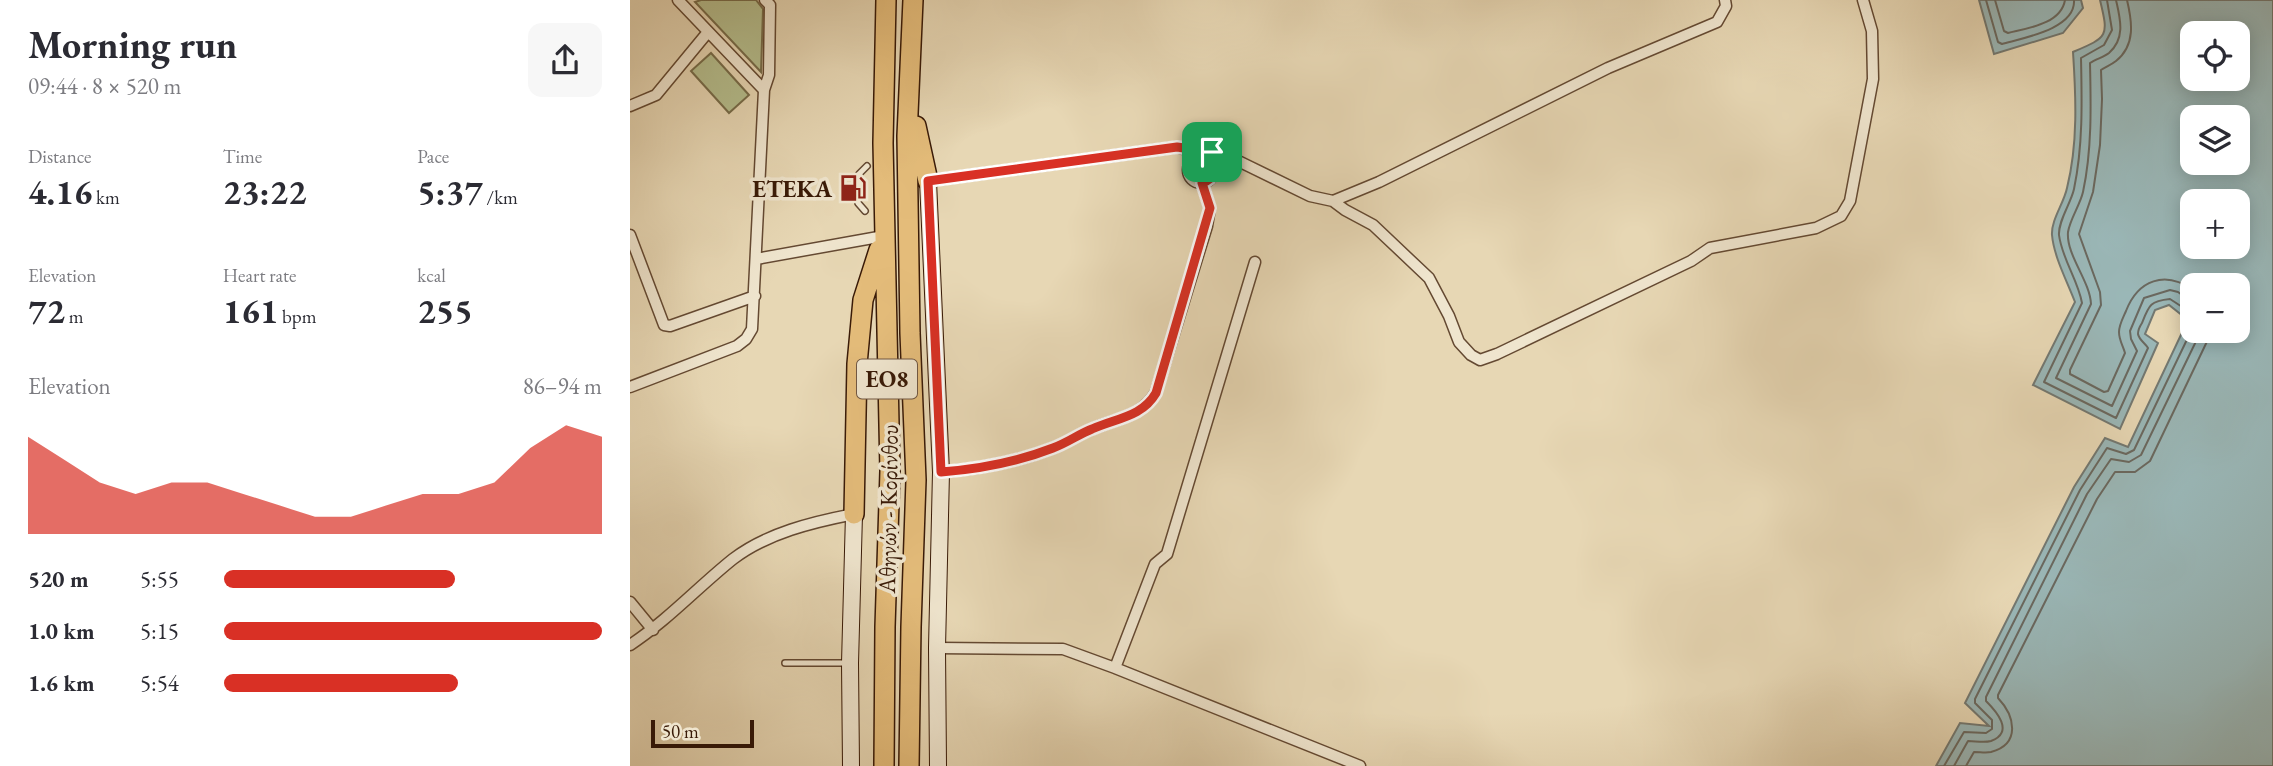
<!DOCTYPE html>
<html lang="en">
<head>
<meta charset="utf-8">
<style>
  body { margin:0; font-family:"EB Garamond",serif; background:#f7f7f7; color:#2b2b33; height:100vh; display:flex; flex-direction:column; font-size:26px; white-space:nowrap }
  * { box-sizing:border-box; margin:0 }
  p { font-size:23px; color:#7c7c81 }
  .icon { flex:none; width:38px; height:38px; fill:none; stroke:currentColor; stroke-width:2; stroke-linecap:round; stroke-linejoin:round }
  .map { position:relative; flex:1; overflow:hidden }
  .sheet { display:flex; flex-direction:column; background:#fff; width:630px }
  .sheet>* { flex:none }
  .fabs { position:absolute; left:1550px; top:21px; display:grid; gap:14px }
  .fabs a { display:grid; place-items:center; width:70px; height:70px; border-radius:14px; background:#fff; box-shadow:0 4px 18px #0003; font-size:35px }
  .scale { position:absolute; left:21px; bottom:18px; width:103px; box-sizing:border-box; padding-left:7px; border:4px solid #391a07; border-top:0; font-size:19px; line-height:24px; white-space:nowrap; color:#391a07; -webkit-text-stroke:5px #efe5ce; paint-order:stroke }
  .pin { position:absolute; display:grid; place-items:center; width:60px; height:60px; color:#fff; margin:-30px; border-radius:14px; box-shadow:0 4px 10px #0006 }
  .round { display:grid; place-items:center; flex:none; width:74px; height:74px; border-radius:14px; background:#f7f7f7 }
  .overview { display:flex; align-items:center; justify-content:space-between; height:119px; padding:0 28px }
  h1 { font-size:38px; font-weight:700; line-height:52px }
  .figures { display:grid; grid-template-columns:repeat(3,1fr); gap:10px; height:119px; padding:7px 28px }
  .figures div { display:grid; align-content:center }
  .figures b { font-size:35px; font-weight:700 }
  .figures small { font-size:19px; font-weight:400 }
  .figures p { font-size:19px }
  .chart { height:196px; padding:14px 28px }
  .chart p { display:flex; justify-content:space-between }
  .chart svg { width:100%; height:126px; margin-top:7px; fill:#d93025; opacity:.7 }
  ul { padding:0 28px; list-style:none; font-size:23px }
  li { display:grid; grid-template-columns:112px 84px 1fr; align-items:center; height:52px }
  li i { height:18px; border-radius:9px; background:#d93025 }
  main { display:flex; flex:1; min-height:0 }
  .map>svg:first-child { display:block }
  .green { fill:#b5be8e; stroke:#776c4a; stroke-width:2 }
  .water { fill:#9ab7b7; stroke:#737871; stroke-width:2; fill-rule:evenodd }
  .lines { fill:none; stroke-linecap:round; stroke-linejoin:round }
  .shore { stroke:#6a685f; stroke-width:2 }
  .lane-casing { stroke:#644932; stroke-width:8 }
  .street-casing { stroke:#644932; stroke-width:13 }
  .secondary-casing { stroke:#391a07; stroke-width:18 }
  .highway-casing { stroke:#391a07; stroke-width:22 }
  .lane { stroke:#efe5ce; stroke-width:5 }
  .street { stroke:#efe5ce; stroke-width:10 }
  .secondary { stroke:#efe5ce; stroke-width:16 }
  .highway { stroke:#e4bc7a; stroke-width:19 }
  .route-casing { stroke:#fff; stroke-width:14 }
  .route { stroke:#d93025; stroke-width:9 }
  .labels { text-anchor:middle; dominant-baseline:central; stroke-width:7; stroke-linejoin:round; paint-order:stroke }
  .shield { fill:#efe5ce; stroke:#705743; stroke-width:2 }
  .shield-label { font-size:23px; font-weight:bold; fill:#391a07 }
  .poi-label { font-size:24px; font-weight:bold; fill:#391a07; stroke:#efe5ce; text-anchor:end }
  .street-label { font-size:24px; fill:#391a07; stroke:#efe5ce }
</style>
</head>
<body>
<main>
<section class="sheet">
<div class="overview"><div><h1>Morning run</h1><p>09:44 · 8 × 520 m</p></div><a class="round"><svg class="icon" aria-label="share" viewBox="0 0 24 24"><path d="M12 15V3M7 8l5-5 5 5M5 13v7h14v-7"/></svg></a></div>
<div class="figures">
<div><p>Distance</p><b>4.16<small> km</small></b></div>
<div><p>Time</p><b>23:22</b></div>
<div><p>Pace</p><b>5:37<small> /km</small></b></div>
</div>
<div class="figures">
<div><p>Elevation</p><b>72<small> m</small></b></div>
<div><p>Heart rate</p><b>161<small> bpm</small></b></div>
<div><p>kcal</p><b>255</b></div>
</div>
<div class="chart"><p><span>Elevation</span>86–94 m</p>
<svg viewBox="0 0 160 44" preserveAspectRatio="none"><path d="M0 44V10L10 18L20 26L30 30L40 26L50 26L60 30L70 34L80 38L90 38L100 34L110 30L120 30L130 26L140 14L150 6L160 10V44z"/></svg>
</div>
<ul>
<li><b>520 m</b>5:55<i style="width:61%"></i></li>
<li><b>1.0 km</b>5:15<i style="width:100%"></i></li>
<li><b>1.6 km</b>5:54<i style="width:62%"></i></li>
</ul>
</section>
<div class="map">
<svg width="1643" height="766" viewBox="0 0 1643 766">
  <rect width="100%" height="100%" fill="#e7d7b4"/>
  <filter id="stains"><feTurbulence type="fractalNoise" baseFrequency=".00286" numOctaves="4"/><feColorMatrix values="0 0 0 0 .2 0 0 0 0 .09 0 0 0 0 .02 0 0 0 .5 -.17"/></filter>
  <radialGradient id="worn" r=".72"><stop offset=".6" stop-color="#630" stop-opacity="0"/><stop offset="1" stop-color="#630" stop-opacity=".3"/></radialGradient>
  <path class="green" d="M71,0H126L133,9L131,72L65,2Z
    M81,53L119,95L99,113L61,71Z"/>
  <path class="water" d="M1349,0H1451L1453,8L1433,33L1364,54Z
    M1470,0H1643V766H1306L1330,723L1359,726L1335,703L1444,487L1475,438L1498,447L1558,320L1539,305L1525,310L1515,334L1528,343L1490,429L1403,385L1445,302C1437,281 1424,257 1422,235C1421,220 1434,203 1437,188C1448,144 1446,97 1443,52C1478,37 1479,37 1470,0ZM1563,33H1608V79H1563ZM1563,117H1608V163H1563ZM1563,201H1608V247H1563ZM1563,285H1608V331H1563Z"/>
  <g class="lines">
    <path class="shore" d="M1356,0L1368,42L1372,44C1393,38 1446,29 1444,0
      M1365,0L1374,31L1378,33C1398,28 1431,24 1435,0
      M1477,0L1482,30L1474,45L1451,58C1452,102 1453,146 1444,189C1441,203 1428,221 1429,235C1432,259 1448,280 1452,303L1414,382L1486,418L1518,348C1516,344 1509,340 1508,334C1508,331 1510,326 1512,323C1519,305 1520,301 1540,299L1563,314
      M1486,0C1490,18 1496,38 1479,53C1474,57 1466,59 1460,63C1461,106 1462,150 1453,192C1450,205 1440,219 1438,232C1436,255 1460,281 1461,304L1426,378L1482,406L1507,351L1501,339L1500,331L1514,298L1540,290L1548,292L1563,303
      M1497,0C1502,21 1506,45 1486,61C1481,65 1475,67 1471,70L1472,99L1470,145L1463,192L1449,234L1470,292L1471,305L1440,370V374L1474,392L1478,391L1495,353C1493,346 1489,340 1489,332C1489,325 1493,318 1496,311C1508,280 1535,270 1563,290
      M1314,766L1334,732L1356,733L1362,729V720L1345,703V699L1450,490L1477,448L1496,454L1504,450L1563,327
      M1324,766L1338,741C1345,741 1354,743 1361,741C1385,732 1366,711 1356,701V697L1457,494L1481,459L1499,462L1511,455L1571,331
      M1336,766L1344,752C1350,752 1356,753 1361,752C1391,744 1385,716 1368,698V695L1467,499L1485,472H1505L1520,461L1582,331"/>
    <defs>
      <path id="lane" d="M235,211L228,203L229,174L237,166
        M155,663H218"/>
      <path id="street" d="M48,0L134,90
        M0,106L26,95L78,32
        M558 170a13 13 0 1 1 26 0a13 13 0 1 1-26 0Z
        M577,159L582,152L600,157L680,196L703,201L715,210L743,225L799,278L819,316L829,342L841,355L850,360L867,354L1061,261L1080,248L1186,228L1211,216L1220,201L1243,79L1242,31L1233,0
        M298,181L547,147L564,152V159
        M703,201L749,182L978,68L1087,22L1096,6L1095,0
        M0,235L34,325L40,326L125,296
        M126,259L254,236
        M0,387L107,346L116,339L122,329L134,90L139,75L140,5L135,0
        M311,472C349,469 387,462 423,448C437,443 449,434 462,429C487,418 512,417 526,392L577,226L580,208L572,183
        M0,602L23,630
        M0,645C38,620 68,587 103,559C137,533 183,522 224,514
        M307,648L433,649L485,668L730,766
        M485,668L525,564L537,554L625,262"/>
      <path id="secondary" d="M298,181L311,472L307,648L308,766
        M221,766L220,663L224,514"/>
      <path id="highway" d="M286,126L298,181
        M224,514L227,364L233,300L249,250
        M254,766L255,627L260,471L253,143L256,0
        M279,766L281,627L286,480L280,333L277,136L283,0"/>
    </defs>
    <use href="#lane" class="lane-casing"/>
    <use href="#street" class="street-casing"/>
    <use href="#secondary" class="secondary-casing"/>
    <use href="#highway" class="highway-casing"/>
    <use href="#lane" class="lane"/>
    <use href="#street" class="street"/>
    <use href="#secondary" class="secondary"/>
    <use href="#highway" class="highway"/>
  </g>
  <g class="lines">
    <defs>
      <path id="route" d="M547,147L582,152L577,159C587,167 585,179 572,183L580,208L526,393C512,417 487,418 462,429C449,434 437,443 423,448C387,462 349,469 311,472L298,181Z"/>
    </defs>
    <use href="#route" class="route-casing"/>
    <use href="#route" class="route"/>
  </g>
  <defs>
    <symbol id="fuel-bare" viewBox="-9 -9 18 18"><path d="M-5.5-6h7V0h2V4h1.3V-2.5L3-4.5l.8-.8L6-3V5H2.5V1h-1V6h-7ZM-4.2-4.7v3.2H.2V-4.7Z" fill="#8f2418" stroke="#efe5ce" stroke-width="2.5" paint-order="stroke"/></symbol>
  </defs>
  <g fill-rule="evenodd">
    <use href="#fuel-bare" x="204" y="169" width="38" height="38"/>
  </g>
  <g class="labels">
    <rect class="shield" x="227" y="359.5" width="60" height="39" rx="5"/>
    <g class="shield-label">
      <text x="257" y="379">ΕΟ8</text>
    </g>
    <g class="poi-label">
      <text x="202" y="188">ΕΤΕΚΑ</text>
    </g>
    <g class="street-label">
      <text transform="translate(258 509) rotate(-89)">Αθηνών - Κορίνθου</text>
    </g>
  </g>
  <rect width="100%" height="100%" filter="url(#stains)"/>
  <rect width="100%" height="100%" fill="url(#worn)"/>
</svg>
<div class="fabs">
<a><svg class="icon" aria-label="locate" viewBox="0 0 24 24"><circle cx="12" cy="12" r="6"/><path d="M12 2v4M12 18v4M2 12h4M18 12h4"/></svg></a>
<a><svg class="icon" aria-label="layers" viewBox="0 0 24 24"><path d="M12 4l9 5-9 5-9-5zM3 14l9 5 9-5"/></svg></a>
<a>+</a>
<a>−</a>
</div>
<div class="scale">50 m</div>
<div class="pin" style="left:582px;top:152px;background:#1e9e55"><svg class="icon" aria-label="arrive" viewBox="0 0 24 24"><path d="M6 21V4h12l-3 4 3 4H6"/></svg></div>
</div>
</main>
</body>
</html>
